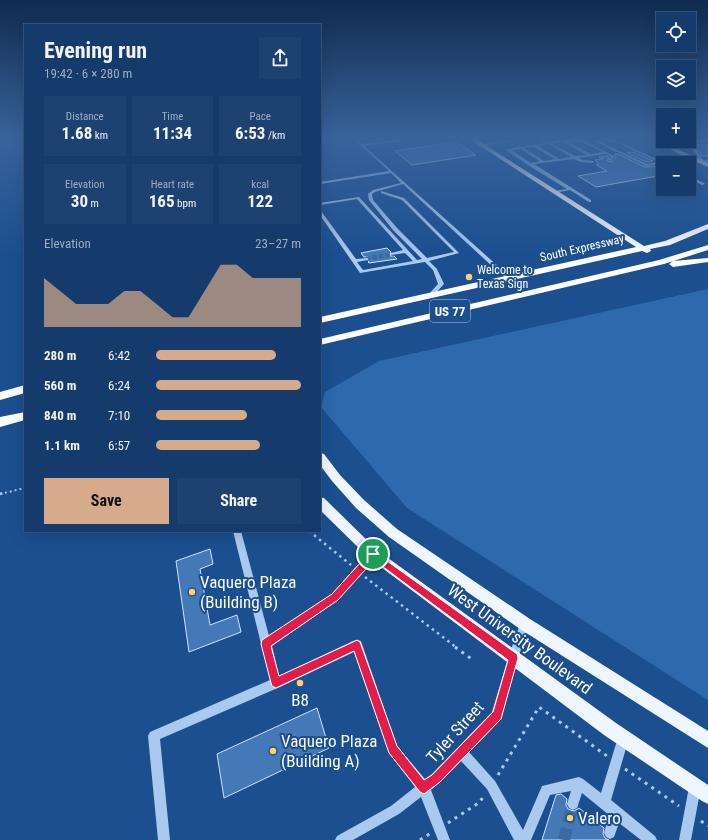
<!DOCTYPE html>
<html lang="en">
<head>
<meta charset="utf-8">
<style>
  body { margin:0; font-family:"Roboto Condensed",sans-serif; background:#1d4271; color:#f1f3f6; height:100vh; display:flex; flex-direction:column; font-size:15px; white-space:nowrap }
  * { box-sizing:border-box; margin:0 }
  p { font-size:13px; color:#9dadc1 }
  .icon { flex:none; width:22px; height:22px; fill:none; stroke:currentColor; stroke-width:2; stroke-linecap:round; stroke-linejoin:round }
  .map { position:relative; flex:1; overflow:hidden }
  .details { position:absolute; left:24px; top:24px; width:297px; height:508px; display:flex; flex-direction:column; background:#143b6b; border-radius:0px; box-shadow:0 4px 16px #0002,0 0 0 1px #33557e }
  .details>* { flex:none }
  .fabs { position:absolute; left:656px; top:12px; display:grid; gap:8px }
  .fabs a { display:grid; place-items:center; width:40px; height:40px; border-radius:0px; background:#143b6b; box-shadow:0 4px 16px #0002,0 0 0 1px #33557e; font-size:20px }
  .pin { position:absolute; display:grid; place-items:center; width:34px; height:34px; color:#fff; margin:-17px; border:2px solid #fff; border-radius:50%; box-shadow:0 1px 4px #0007 }
  .round { display:grid; place-items:center; flex:none; width:42px; height:42px; border-radius:0px; background:#1d4271 }
  .overview { display:flex; align-items:center; justify-content:space-between; height:68px; padding:0 20px }
  h1 { font-size:22px; font-weight:700; line-height:30px }
  .figures { display:grid; grid-template-columns:repeat(3,1fr); gap:6px; height:68px; padding:4px 20px }
  .figures div { display:grid; align-content:center; border-radius:0px; background:#1d4271; text-align:center }
  .figures b { font-size:17px; font-weight:700 }
  .figures small { font-size:11px; font-weight:400 }
  .figures p { font-size:11px }
  .chart { height:112px; padding:8px 20px }
  .chart p { display:flex; justify-content:space-between }
  .chart svg { width:100%; height:72px; margin-top:4px; fill:#d6ab8b; opacity:.7 }
  .button { display:flex; gap:8px; margin-top:auto; padding:8px 20px }
  .button a { flex:1; height:46px; border-radius:0px; background:#d6ab8b; color:#111; font-size:16px; font-weight:700; line-height:46px; text-align:center }
  .button a+a { background:#1d4271; color:#f1f3f6 }
  ul { padding:0 20px; list-style:none; font-size:13px }
  li { display:grid; grid-template-columns:64px 48px 1fr; align-items:center; height:30px }
  li i { height:10px; border-radius:5px; background:#d6ab8b }
  .map>svg:first-child { display:block }
  .green { fill:#2e69ad }
  .building { fill:#4478b7; stroke:#cfe3fa }
  .lines { fill:none; stroke-linecap:round; stroke-linejoin:round }
  .minor-tunnel-far1 { stroke:#3d69a0; stroke-width:4.5; stroke-dasharray:4.5 2; stroke-linecap:butt }
  .minor-tunnel { stroke:#3d69a0; stroke-width:12; stroke-dasharray:12 5.5; stroke-linecap:butt }
  .path-far2 { stroke:#a9c9ee; stroke-width:2; stroke-dasharray:2 3; stroke-linecap:butt }
  .path-far1 { stroke:#a9c9ee; stroke-width:2.5; stroke-dasharray:2.5 4; stroke-linecap:butt }
  .path { stroke:#a9c9ee; stroke-width:3; stroke-dasharray:3 5; stroke-linecap:butt }
  .minor { fill:#a9c9ee; fill-rule:evenodd }
  .major { fill:#f0f6ff; fill-rule:evenodd }
  .highway { fill:#fff; fill-rule:evenodd }
  .route { fill:#e11d48; stroke:#fff; fill-rule:evenodd }
  .poi-dot { fill:#ffd166; stroke:#1b4f8f; stroke-width:1.5 }
  .labels { text-anchor:middle; dominant-baseline:central; stroke-width:4; stroke-linejoin:round; paint-order:stroke }
  .far-street-label { font-size:12px; fill:#fff; stroke:#1b4f8f }
  .far-poi-label { font-size:12px; fill:#fff; stroke:#1b4f8f; text-anchor:start }
  .shield { fill:#1b4f8f; stroke:#bbcadd; stroke-width:1 }
  .shield-label { font-size:13px; font-weight:bold; fill:#fff }
  .near-poi-label { font-size:17px; fill:#fff; stroke:#1b4f8f; text-anchor:start }
  .near-street-label { font-size:17px; fill:#fff; stroke:#1b4f8f }
</style>
</head>
<body>
<div class="map">
<svg width="708" height="840" viewBox="0 0 708 840">
  <rect width="100%" height="100%" fill="#1b4f8f"/>
  <path class="green" d="M708,289V700L407,508L321,407L325,392L379,361Z"/>
  <path class="building" d="M456,142L476,155L412,165L395,151Z
    M708,144V156H702L696,145Z
    M633,152L653,161L647,162L627,153Z
    M614,154H618L645,167L663,166V175L596,187L578,176L607,171L596,165L599,164L595,160L603,159L599,157L606,156L609,157L607,161L611,162L616,158Z
    M387,248L391,252L390,256H394L397,259L369,263L368,262L370,260L369,257H364L361,253Z
    M210,549L213,564L200,569L210,625L237,615L241,632L189,652L176,561Z
    M317,708L329,748L224,798L217,754Z
    M561,794L567,799L566,805L568,809L574,811L579,808L604,828L603,834L605,838L609,840H542L556,795Z"/>
  <g class="lines">
    <path class="minor-tunnel-far1" d="M366,259L393,254"/>
    <path class="minor-tunnel" d="M564,840L573,804"/>
    <path class="path-far2" d="M0,494L25,488"/>
    <path class="path-far1" d="M0,494L3,493
      M309,531L351,565
      M365,577L457,648"/>
    <path class="path" d="M455,647L473,660
      M625,769L679,806
      M498,775L539,707L607,756
      M701,821L708,826
      M448,823L480,802L484,795
      M420,840L431,833"/>
    <path class="minor" d="M353,138H356L362,144L416,138L415,139L364,146L510,277V279H506L403,184L375,192L372,194L373,200L397,228L427,258L454,252L402,200L381,193V191L404,198L459,253L429,261L437,269L444,284L433,296L431,297L428,295L438,284L433,270L425,262L360,273L320,215V211H321L356,259L368,258V260L357,262L363,270L413,261L405,253L391,255V253L403,250L357,199L320,205V203L359,197L417,260L422,259L393,230L369,200L368,194L373,190L401,183L391,173L320,184V182L389,171Z
      M526,138H533L482,146L480,145Z
      M538,138H541L549,142L569,139L583,140L614,156V158L610,161L608,160L611,157L606,154L578,158L582,160L594,161L593,163L581,162L574,159L534,164L591,200V202H589L570,190L554,193V191L567,189L528,165L506,150L520,146L522,147L545,143ZM566,141L582,142L603,152L591,154ZM563,142L587,155L575,156L552,144ZM548,144L571,157L559,159L538,146ZM534,147L555,159L544,161L524,148ZM521,149L540,161L531,163L511,150Z
      M602,138L620,142L664,163H663V165L661,164L646,166L594,141ZM602,140L618,143L658,162L647,164L599,141Z
      M663,139V141L660,143L682,152V154H680L656,143L658,140Z
      M689,140H691L704,161L708,159V161L702,164L688,141Z
      M689,176L704,183L705,184L702,185L689,178Z
      M233,531H241L269,636L332,594L370,551L373,550L376,551L377,554L376,557L338,600L272,646L279,676L353,641L357,640L361,641L397,746L425,779L432,774L492,712L508,658L520,624L522,621L525,619L528,621L530,624L518,658L501,719L469,752L495,781L523,830L542,786L579,777L583,779L601,793L619,734L623,732L627,734L629,738L611,800L655,836L657,840H641L619,823L614,837L610,839L606,837L604,833L609,815L582,793L577,808L573,810L569,808L567,804L571,791L550,795L531,840H514L487,789L461,761L440,782L431,790L450,840H438L421,797L399,814L353,840H335L337,836L391,806L415,787L389,753L354,652L280,687L160,739L170,840H158L148,736L150,732L270,680Z
      M695,781L699,783L701,787L691,840H679L689,787L691,783Z"/>
    <path class="major" d="M320,453L324,454L340,475L364,500L397,529L530,619L708,731V748L520,629L389,537L356,508L332,481L320,465Z
      M320,497L324,498L377,550L616,723L708,785V804L702,801L604,735L369,558L320,510Z"/>
    <path class="highway" d="M468,138H474L644,246L665,241L708,224V229L670,245L650,249L651,251L647,253L642,251L320,323V317L636,247Z
      M708,138V141L678,145L679,150L708,163V167L675,152L672,148V144L677,141H689V139Z
      M708,245V250L664,264L320,345V339L659,260Z
      M708,258V262L673,267L669,264L673,261Z
      M25,385V393L0,400V392Z
      M25,412V420L0,427V417Z"/>
  </g>
  <linearGradient id="sky" x2="0" y2="1"><stop stop-color="#0f2b4f"/><stop offset="0.54" stop-color="#39639b"/><stop offset="1" stop-color="#39639b" stop-opacity="0"/></linearGradient>
  <rect width="708" height="255" fill="url(#sky)"/>
  <path class="route" d="M373,551L517,654L518,658L501,719L440,782L424,794L420,792L389,753L354,651L276,688L272,686L271,683L261,644L262,640L332,594L370,552ZM374,560L508,660L493,712L432,775L424,780L397,746L360,642L357,640L353,642L279,676L271,646L338,600Z"/>
  <g class="poi-dot">
    <circle cx="469" cy="277" r="4"/>
    <circle cx="192" cy="592" r="4"/>
    <circle cx="300" cy="683" r="4"/>
    <circle cx="273" cy="751" r="4"/>
    <circle cx="570" cy="818" r="4"/>
  </g>
  <g class="labels">
    <g class="far-street-label">
      <text transform="translate(582 248) rotate(-13)">South Expressway</text>
    </g>
    <g class="far-poi-label">
      <text x="477" y="270">Welcome to<tspan x="477" dy="14">Texas Sign</tspan></text>
    </g>
    <rect class="shield" x="430" y="300" width="40" height="22" rx="3"/>
    <g class="shield-label">
      <text x="450" y="311">US 77</text>
    </g>
    <g class="near-poi-label">
      <text x="200" y="582">Vaquero Plaza<tspan x="200" dy="20">(Building B)</tspan></text>
      <text x="300" y="700" text-anchor="middle">B8</text>
      <text x="281" y="741">Vaquero Plaza<tspan x="281" dy="20">(Building A)</tspan></text>
      <text x="578" y="818">Valero</text>
    </g>
    <g class="near-street-label">
      <text transform="translate(520 639) rotate(36)">West University Boulevard</text>
      <text transform="translate(455 732) rotate(-48)">Tyler Street</text>
    </g>
  </g>
</svg>
<div class="fabs">
<a><svg class="icon" aria-label="locate" viewBox="0 0 24 24"><circle cx="12" cy="12" r="6"/><path d="M12 2v4M12 18v4M2 12h4M18 12h4"/></svg></a>
<a><svg class="icon" aria-label="layers" viewBox="0 0 24 24"><path d="M12 4l9 5-9 5-9-5zM3 14l9 5 9-5"/></svg></a>
<a>+</a>
<a>−</a>
</div>
<div class="pin" style="left:373px;top:554px;background:#1e9e55"><svg class="icon" aria-label="arrive" viewBox="0 0 24 24"><path d="M6 21V4h12l-3 4 3 4H6"/></svg></div>
<section class="details">
<div class="overview"><div><h1>Evening run</h1><p>19:42 · 6 × 280 m</p></div><a class="round"><svg class="icon" aria-label="share" viewBox="0 0 24 24"><path d="M12 15V3M7 8l5-5 5 5M5 13v7h14v-7"/></svg></a></div>
<div class="figures">
<div><p>Distance</p><b>1.68<small> km</small></b></div>
<div><p>Time</p><b>11:34</b></div>
<div><p>Pace</p><b>6:53<small> /km</small></b></div>
</div>
<div class="figures">
<div><p>Elevation</p><b>30<small> m</small></b></div>
<div><p>Heart rate</p><b>165<small> bpm</small></b></div>
<div><p>kcal</p><b>122</b></div>
</div>
<div class="chart"><p><span>Elevation</span>23–27 m</p>
<svg viewBox="0 0 160 44" preserveAspectRatio="none"><path d="M0 44V14L10 22L20 30L30 30L40 30L50 22L60 22L70 30L80 38L90 38L100 22L110 6L120 6L130 14L140 14L150 14L160 14V44z"/></svg>
</div>
<ul>
<li><b>280 m</b>6:42<i style="width:83%"></i></li>
<li><b>560 m</b>6:24<i style="width:100%"></i></li>
<li><b>840 m</b>7:10<i style="width:63%"></i></li>
<li><b>1.1 km</b>6:57<i style="width:72%"></i></li>
</ul>
<div class="button"><a>Save</a><a>Share</a></div>
</section>
</div>
</body>
</html>
